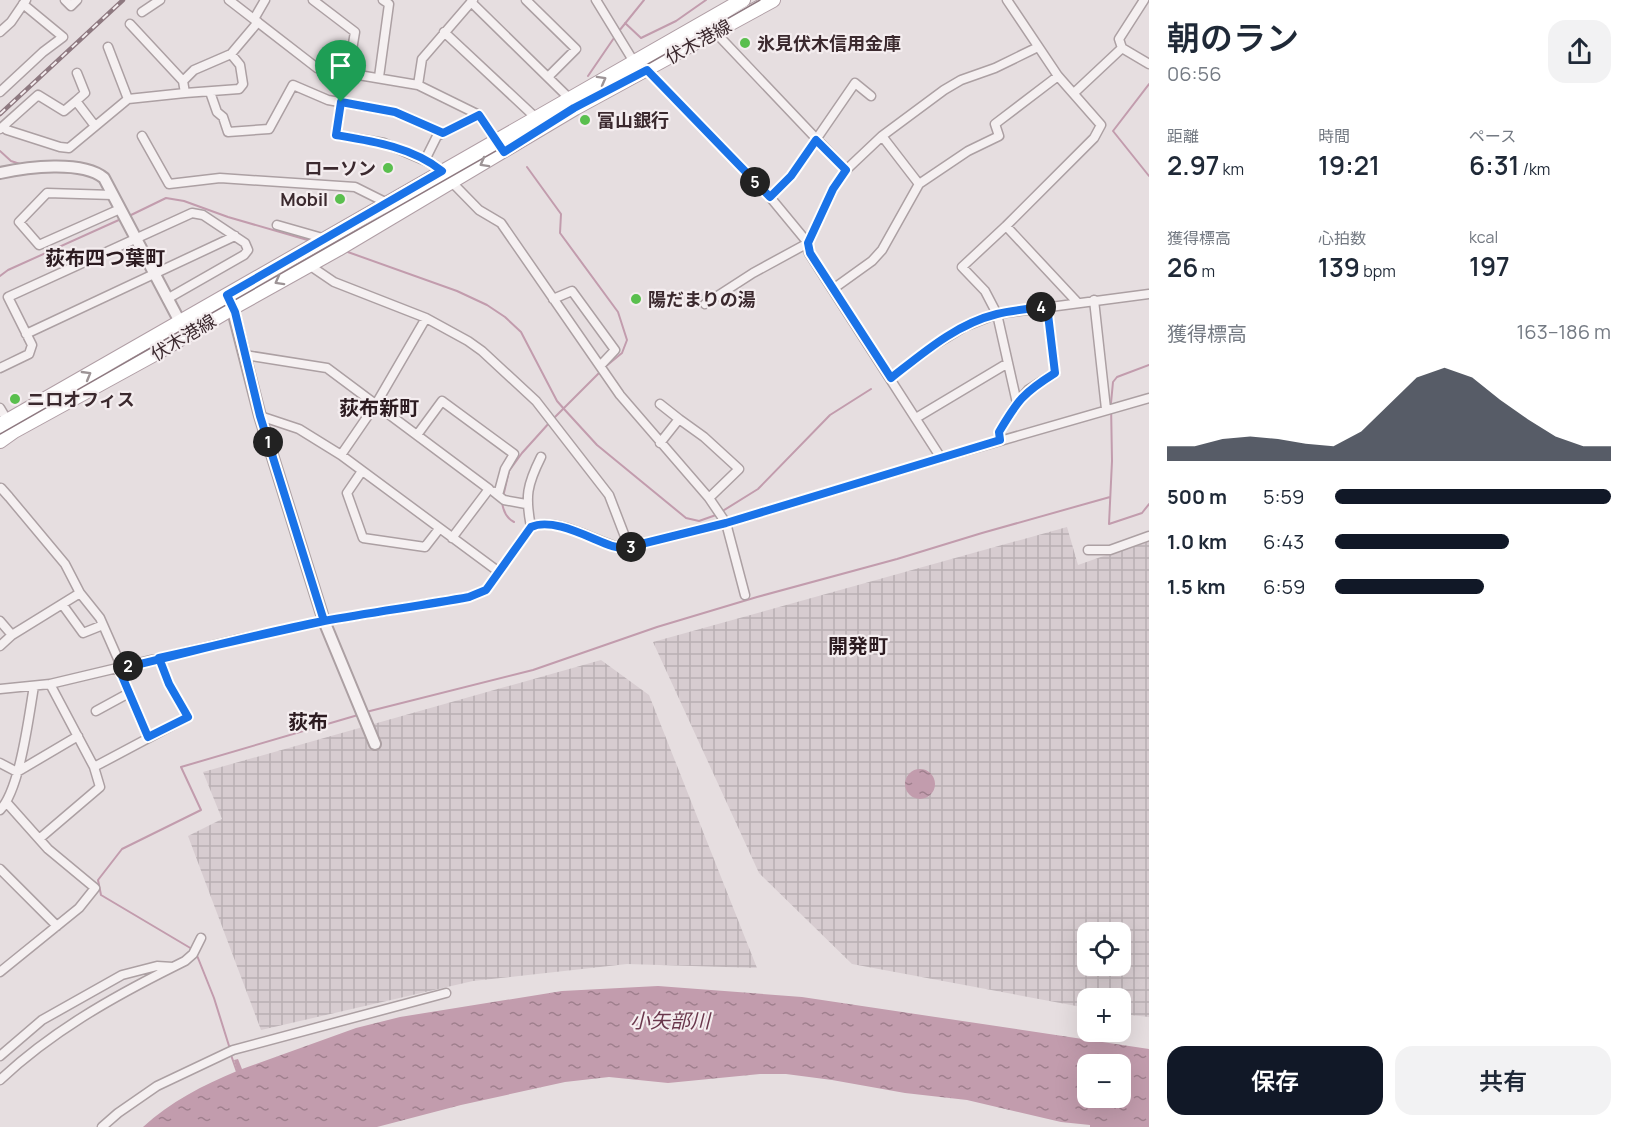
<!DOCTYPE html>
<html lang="ja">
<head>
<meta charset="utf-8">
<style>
  body { margin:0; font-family:Manrope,"Noto Sans JP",sans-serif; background:#f2f2f3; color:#1f2937; height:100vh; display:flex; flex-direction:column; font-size:22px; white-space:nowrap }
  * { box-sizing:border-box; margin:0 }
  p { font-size:20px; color:#747a83 }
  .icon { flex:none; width:33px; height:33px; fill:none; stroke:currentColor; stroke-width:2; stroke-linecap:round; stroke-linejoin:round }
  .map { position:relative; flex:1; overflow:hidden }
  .details { display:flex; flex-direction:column; background:#fff; width:480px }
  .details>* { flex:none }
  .fabs { position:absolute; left:1077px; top:922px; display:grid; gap:12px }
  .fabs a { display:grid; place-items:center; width:54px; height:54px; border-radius:12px; background:#fff; box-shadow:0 6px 24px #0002; font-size:30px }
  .pin { position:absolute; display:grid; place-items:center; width:51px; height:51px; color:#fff; margin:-62px -26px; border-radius:50% 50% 50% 0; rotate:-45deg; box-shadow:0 0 6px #0007 }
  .pin .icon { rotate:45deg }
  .km { position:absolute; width:30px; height:30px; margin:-15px; border-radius:50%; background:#222; color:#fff; font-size:16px; line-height:30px; text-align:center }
  .round { display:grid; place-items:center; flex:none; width:63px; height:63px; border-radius:18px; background:#f2f2f3 }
  .overview { display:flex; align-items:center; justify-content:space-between; height:102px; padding:0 18px }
  h1 { font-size:33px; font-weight:600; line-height:45px }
  .stats { display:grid; grid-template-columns:repeat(3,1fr); gap:9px; height:102px; padding:6px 18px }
  .stats div { display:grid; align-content:center }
  .stats b { font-size:26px; font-weight:600 }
  .stats small { font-size:16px; font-weight:400 }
  .stats p { font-size:16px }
  .chart { height:168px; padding:12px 18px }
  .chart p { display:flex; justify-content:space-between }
  .chart svg { width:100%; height:108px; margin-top:6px; fill:#111827; opacity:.7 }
  .cta { display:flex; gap:12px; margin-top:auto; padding:12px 18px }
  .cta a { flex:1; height:69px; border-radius:18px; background:#111827; color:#fff; font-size:24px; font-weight:600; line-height:69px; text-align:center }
  .cta a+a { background:#f2f2f3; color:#1f2937 }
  ul { padding:0 18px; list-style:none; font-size:20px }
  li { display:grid; grid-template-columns:96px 72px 1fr; align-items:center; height:45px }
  li i { height:15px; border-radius:8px; background:#111827 }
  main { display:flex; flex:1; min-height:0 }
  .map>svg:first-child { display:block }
  .industrial { fill:url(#industrial-grid); fill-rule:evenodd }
  .water { fill:url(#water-ripples); fill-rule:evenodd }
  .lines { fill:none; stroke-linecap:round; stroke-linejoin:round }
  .stream { stroke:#c29cad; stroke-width:2 }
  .minor-casing { stroke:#aca0a3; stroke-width:11 }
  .tertiary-casing { stroke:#aca0a3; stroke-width:14 }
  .primary-casing { stroke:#b09ea5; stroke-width:16 }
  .minor { stroke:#f5f0f1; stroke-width:8 }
  .tertiary { stroke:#f5f0f1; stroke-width:10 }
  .primary { stroke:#fff; stroke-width:14 }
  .tram { stroke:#8e7980; stroke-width:1.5 }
  .rail-casing { stroke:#8e7980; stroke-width:4.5 }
  .rail { stroke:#f4edef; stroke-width:2; stroke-dasharray:7; stroke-linecap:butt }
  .oneway { stroke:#9d9496 }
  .route-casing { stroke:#fff; stroke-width:12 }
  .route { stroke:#1a73e8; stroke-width:8 }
  .poi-dot { fill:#5abf4e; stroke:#f4edef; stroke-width:2 }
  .labels { text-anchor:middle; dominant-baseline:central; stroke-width:4.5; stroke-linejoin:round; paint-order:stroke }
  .street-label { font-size:18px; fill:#3b292e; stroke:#f4edef }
  .poi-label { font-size:18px; font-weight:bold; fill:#3b292e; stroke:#f4edef; text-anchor:start }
  .neighbourhood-label { font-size:20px; font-weight:bold; fill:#2c1b20; stroke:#f4edef }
  .water-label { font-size:20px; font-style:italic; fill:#6a374c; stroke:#f4edef }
</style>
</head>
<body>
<main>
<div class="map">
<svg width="1149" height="1127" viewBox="0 0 1149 1127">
  <defs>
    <pattern id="industrial-grid" width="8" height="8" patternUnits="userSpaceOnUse" patternTransform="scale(1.5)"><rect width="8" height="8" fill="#d7ccd0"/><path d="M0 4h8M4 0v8" fill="none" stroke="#b9afb3"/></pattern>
    <pattern id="water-ripples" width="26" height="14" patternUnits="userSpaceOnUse" patternTransform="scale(1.5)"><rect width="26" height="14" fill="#c29cad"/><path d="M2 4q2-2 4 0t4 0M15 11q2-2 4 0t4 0" fill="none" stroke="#9f7f8d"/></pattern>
  </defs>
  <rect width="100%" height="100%" fill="#e6dee0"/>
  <path class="industrial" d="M1067,527L1078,565L1149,540V1017L1121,1014L1120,999H1088L1087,1008L852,964L759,873L653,642ZM1088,933H1120V966H1088Z
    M601,660L649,695L757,968L627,964L473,981L261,1030L188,836L222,819L203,772Z"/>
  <path class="water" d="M905 784a15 15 0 1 1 30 0a15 15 0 1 1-30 0Z
    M658,986L802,997L1149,1049V1127H1090V1125L1061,1122L967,1100L905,1093L832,1080L786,1074H760L668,1083L609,1077L565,1082L461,1105L377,1127H143C170,1102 203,1085 237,1071L234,1060L238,1059L242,1069L356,1028L400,1017L562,991ZM1088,1065H1120V1098H1088Z"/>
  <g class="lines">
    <path class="stream" d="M625,23L641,38L676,21L706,0
      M619,31L644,0
      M588,76L616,35
      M1149,84L1113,131L1149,176
      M0,151L11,161L20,164
      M527,167L561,214L560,233L618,312L627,340L622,353L605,367
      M129,216L166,198L184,201L228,217L311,241
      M345,251L457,291L487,305L505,317L521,332L557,401L564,409L597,445L686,518L699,521L716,515
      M0,276L8,270L121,219
      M1149,365L1117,377L1113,382L1111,403L1112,461L1109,524L1142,513L1149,504
      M554,418L601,371
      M503,497L509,471L522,453L550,422
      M502,502C503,510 506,518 514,522
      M721,512L758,489L830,415L871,389
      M366,712L533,670L657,627L757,597L897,559L982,533L1110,497
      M192,949L101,895L98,880L122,849L201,810L181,767L358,715
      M196,953L214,998L230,1049
      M231,1055L237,1072"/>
    <defs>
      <path id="minor" d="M65,0L71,6L77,0
        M229,0L317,68L418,85L479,115L499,145
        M313,0L355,32L348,73
        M526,0L576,49L548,77
        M596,0L634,62L647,70L770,197L808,243
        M1144,0L1119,39L1122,48L1149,64
        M471,2L569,98
        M142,12L160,0
        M254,19L265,0
        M0,32L11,22L26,0
        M444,32L535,117
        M715,32L846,170
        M108,47L128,99
        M77,73L85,93L76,101L95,126
        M379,77L389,4L383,0
        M183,81L194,70L231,54L258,22
        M418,85L422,59L473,0
        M0,92L43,52L63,37L23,4
        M210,92L217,112L223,117L228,132L269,129L293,85L328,100L395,112L443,133
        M185,93L239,89L243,84L240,65L231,54
        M1074,93L1122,48
        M341,102L336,135L384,143L435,165L479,210L501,223L620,395L709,498L726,523L745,595
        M3,127L7,130L60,147L69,148L128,99L185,93L183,81L130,24
        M0,129L38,95L64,111L76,101
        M142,136L169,184L220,178L355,187L387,203
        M882,136L919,184
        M425,160L437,136L479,115
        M113,195L47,193L19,222L39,245L120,209
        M770,197L791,176L855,83L871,96
        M277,225L326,239
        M1006,226L1077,302
        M309,265L334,282L426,318L468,341L482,351L536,401L609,495L629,547
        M833,289L872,261L882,250L919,184L968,151L999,136L995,124L1058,76
        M553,299L572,291L615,350L600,366
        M1094,300L1106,409
        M705,304L753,273L808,243
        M26,334L235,236
        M245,355L327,368L489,489L452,538
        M0,368L29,354L32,345L8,297L192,213L203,215L245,243L248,250L244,255L167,299
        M891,378L931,347L964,327L997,314L1149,294
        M1017,403L1028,390L1055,373L1047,306
        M660,404L679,419
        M0,408L9,423
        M260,416L299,429L341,455L499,572
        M916,418L1008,363
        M417,435L442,401L514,454L505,469L498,495
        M1000,440L999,432L1017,403L997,314L985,291L962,267L1006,226L1094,138L1101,125L1058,76L1007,0
        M660,443L679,419L704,437L739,469L709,498
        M341,455L376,404L426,318
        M941,458L809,253L808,243L833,189L846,170L882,136L944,90L961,80L995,68L1038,47
        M362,471L347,493L363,538L425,547L439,529
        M0,489L1,488L9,497L65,564L80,593L12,635L0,646
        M494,492L504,500L526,504
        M531,527C525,496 527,485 541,457
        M1088,550H1110L1149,536
        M80,593L100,618L122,668
        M62,604L83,633L103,625
        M0,621L12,635
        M119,669L148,737
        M50,684L94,767L188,717L169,684L159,658
        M0,689L50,684L235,640L324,621L469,597L486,590L531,527C555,516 595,541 621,548L629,547L726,523L941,458L1149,398
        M96,711L129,693
        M0,763L17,772L78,736
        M0,810C20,790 29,715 34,686
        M39,839L100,787L94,767
        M0,869L57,926
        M0,972L79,908L95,888L48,849L7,803
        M0,1056L42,1020L122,975L157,966L173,967L185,961L193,954L201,938
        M0,1080C51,1032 111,998 173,967
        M102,1127L118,1113L157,1086L233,1050L446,993"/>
      <path id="tertiary" d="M0,173C27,167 82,160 104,178L180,322
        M231,303L260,416L324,621L375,744"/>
      <path id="primary" d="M0,425L743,0
        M0,441L14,431L158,352L234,307L338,249L575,108L773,0"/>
    </defs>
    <use href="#minor" class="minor-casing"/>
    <use href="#tertiary" class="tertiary-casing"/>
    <use href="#primary" class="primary-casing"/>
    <use href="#minor" class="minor"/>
    <use href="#tertiary" class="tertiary"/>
    <use href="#primary" class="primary"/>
    <path class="tram" d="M0,434L760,0"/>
    <defs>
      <path id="rail" d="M0,114L123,0"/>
    </defs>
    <use href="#rail" class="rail-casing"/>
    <use href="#rail" class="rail"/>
  </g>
  <defs><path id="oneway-chevron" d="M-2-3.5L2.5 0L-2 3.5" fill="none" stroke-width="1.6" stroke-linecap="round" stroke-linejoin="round" transform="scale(1.5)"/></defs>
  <g class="oneway">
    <use href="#oneway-chevron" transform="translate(602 80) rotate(-29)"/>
    <use href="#oneway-chevron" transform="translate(484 163) rotate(151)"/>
    <use href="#oneway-chevron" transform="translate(279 281) rotate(151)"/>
    <use href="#oneway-chevron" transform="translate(87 375) rotate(-30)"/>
  </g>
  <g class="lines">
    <defs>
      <path id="route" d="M341,102L336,135C372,141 412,147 442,171L227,295L235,312L260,416L324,621L159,658L169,684L188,717L148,737L119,669C187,653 255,634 324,621C372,612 420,606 469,597L486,590L531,527C553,517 589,538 612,546L621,548L629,547L726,523L1000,440L999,432C1018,400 1023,393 1055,373L1047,306C1031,309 1013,310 997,314C956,324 923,353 891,378L810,253L808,243L833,189L846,170L816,140L791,176L770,197L647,70L574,108L504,152L479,115L443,133L395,112L341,102"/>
    </defs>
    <use href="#route" class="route-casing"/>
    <use href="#route" class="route"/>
  </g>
  <g class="poi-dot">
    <circle cx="745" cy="43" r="6"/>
    <circle cx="585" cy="120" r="6"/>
    <circle cx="388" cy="168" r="6"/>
    <circle cx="340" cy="199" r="6"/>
    <circle cx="636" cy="299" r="6"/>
    <circle cx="15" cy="399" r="6"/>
  </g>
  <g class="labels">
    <g class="street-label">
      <text transform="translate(698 41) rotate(-29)">伏木港線</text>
      <text transform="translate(183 337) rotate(-31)">伏木港線</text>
    </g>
    <g class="poi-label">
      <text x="757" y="43">氷見伏木信用金庫</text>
      <text x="597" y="120">富山銀行</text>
      <text x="376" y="168" text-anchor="end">ローソン</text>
      <text x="328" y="199" text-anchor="end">Mobil</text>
      <text x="648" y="299">陽だまりの湯</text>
      <text x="27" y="399">ニロオフィス</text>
    </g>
    <g class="neighbourhood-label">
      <text x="105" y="257">荻布四つ葉町</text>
      <text x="379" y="407">荻布新町</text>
      <text x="858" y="645">開発町</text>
      <text x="308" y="721">荻布</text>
    </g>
    <g class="water-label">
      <text x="670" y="1020">小矢部川</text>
    </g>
  </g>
</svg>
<div class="fabs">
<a><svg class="icon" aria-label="locate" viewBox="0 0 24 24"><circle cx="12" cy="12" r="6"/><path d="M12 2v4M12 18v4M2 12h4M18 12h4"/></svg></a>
<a>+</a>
<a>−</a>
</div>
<div class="pin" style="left:341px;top:102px;background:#1e9e55"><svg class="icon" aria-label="arrive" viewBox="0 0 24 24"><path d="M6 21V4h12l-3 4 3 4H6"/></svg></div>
<b class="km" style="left:268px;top:442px">1</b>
<b class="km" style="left:128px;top:666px">2</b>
<b class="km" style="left:631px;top:547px">3</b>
<b class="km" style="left:1041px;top:307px">4</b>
<b class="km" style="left:755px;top:182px">5</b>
</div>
<section class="details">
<div class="overview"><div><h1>朝のラン</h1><p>06:56</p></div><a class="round"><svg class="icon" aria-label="share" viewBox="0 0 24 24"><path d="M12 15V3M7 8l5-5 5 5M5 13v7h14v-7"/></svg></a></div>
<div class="stats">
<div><p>距離</p><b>2.97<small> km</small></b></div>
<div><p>時間</p><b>19:21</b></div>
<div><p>ペース</p><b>6:31<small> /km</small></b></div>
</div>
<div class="stats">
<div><p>獲得標高</p><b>26<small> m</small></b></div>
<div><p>心拍数</p><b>139<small> bpm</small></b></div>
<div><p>kcal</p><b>197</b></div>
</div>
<div class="chart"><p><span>獲得標高</span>163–186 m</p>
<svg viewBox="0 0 160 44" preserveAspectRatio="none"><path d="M0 44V38L10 38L20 35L30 34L40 35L50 37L60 38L70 32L80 21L90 10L100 6L110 10L120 19L130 27L140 34L150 38L160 38V44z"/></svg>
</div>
<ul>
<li><b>500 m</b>5:59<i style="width:100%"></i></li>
<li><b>1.0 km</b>6:43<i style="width:63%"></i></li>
<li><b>1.5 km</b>6:59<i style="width:54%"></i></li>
</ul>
<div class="cta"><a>保存</a><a>共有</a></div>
</section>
</main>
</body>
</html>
